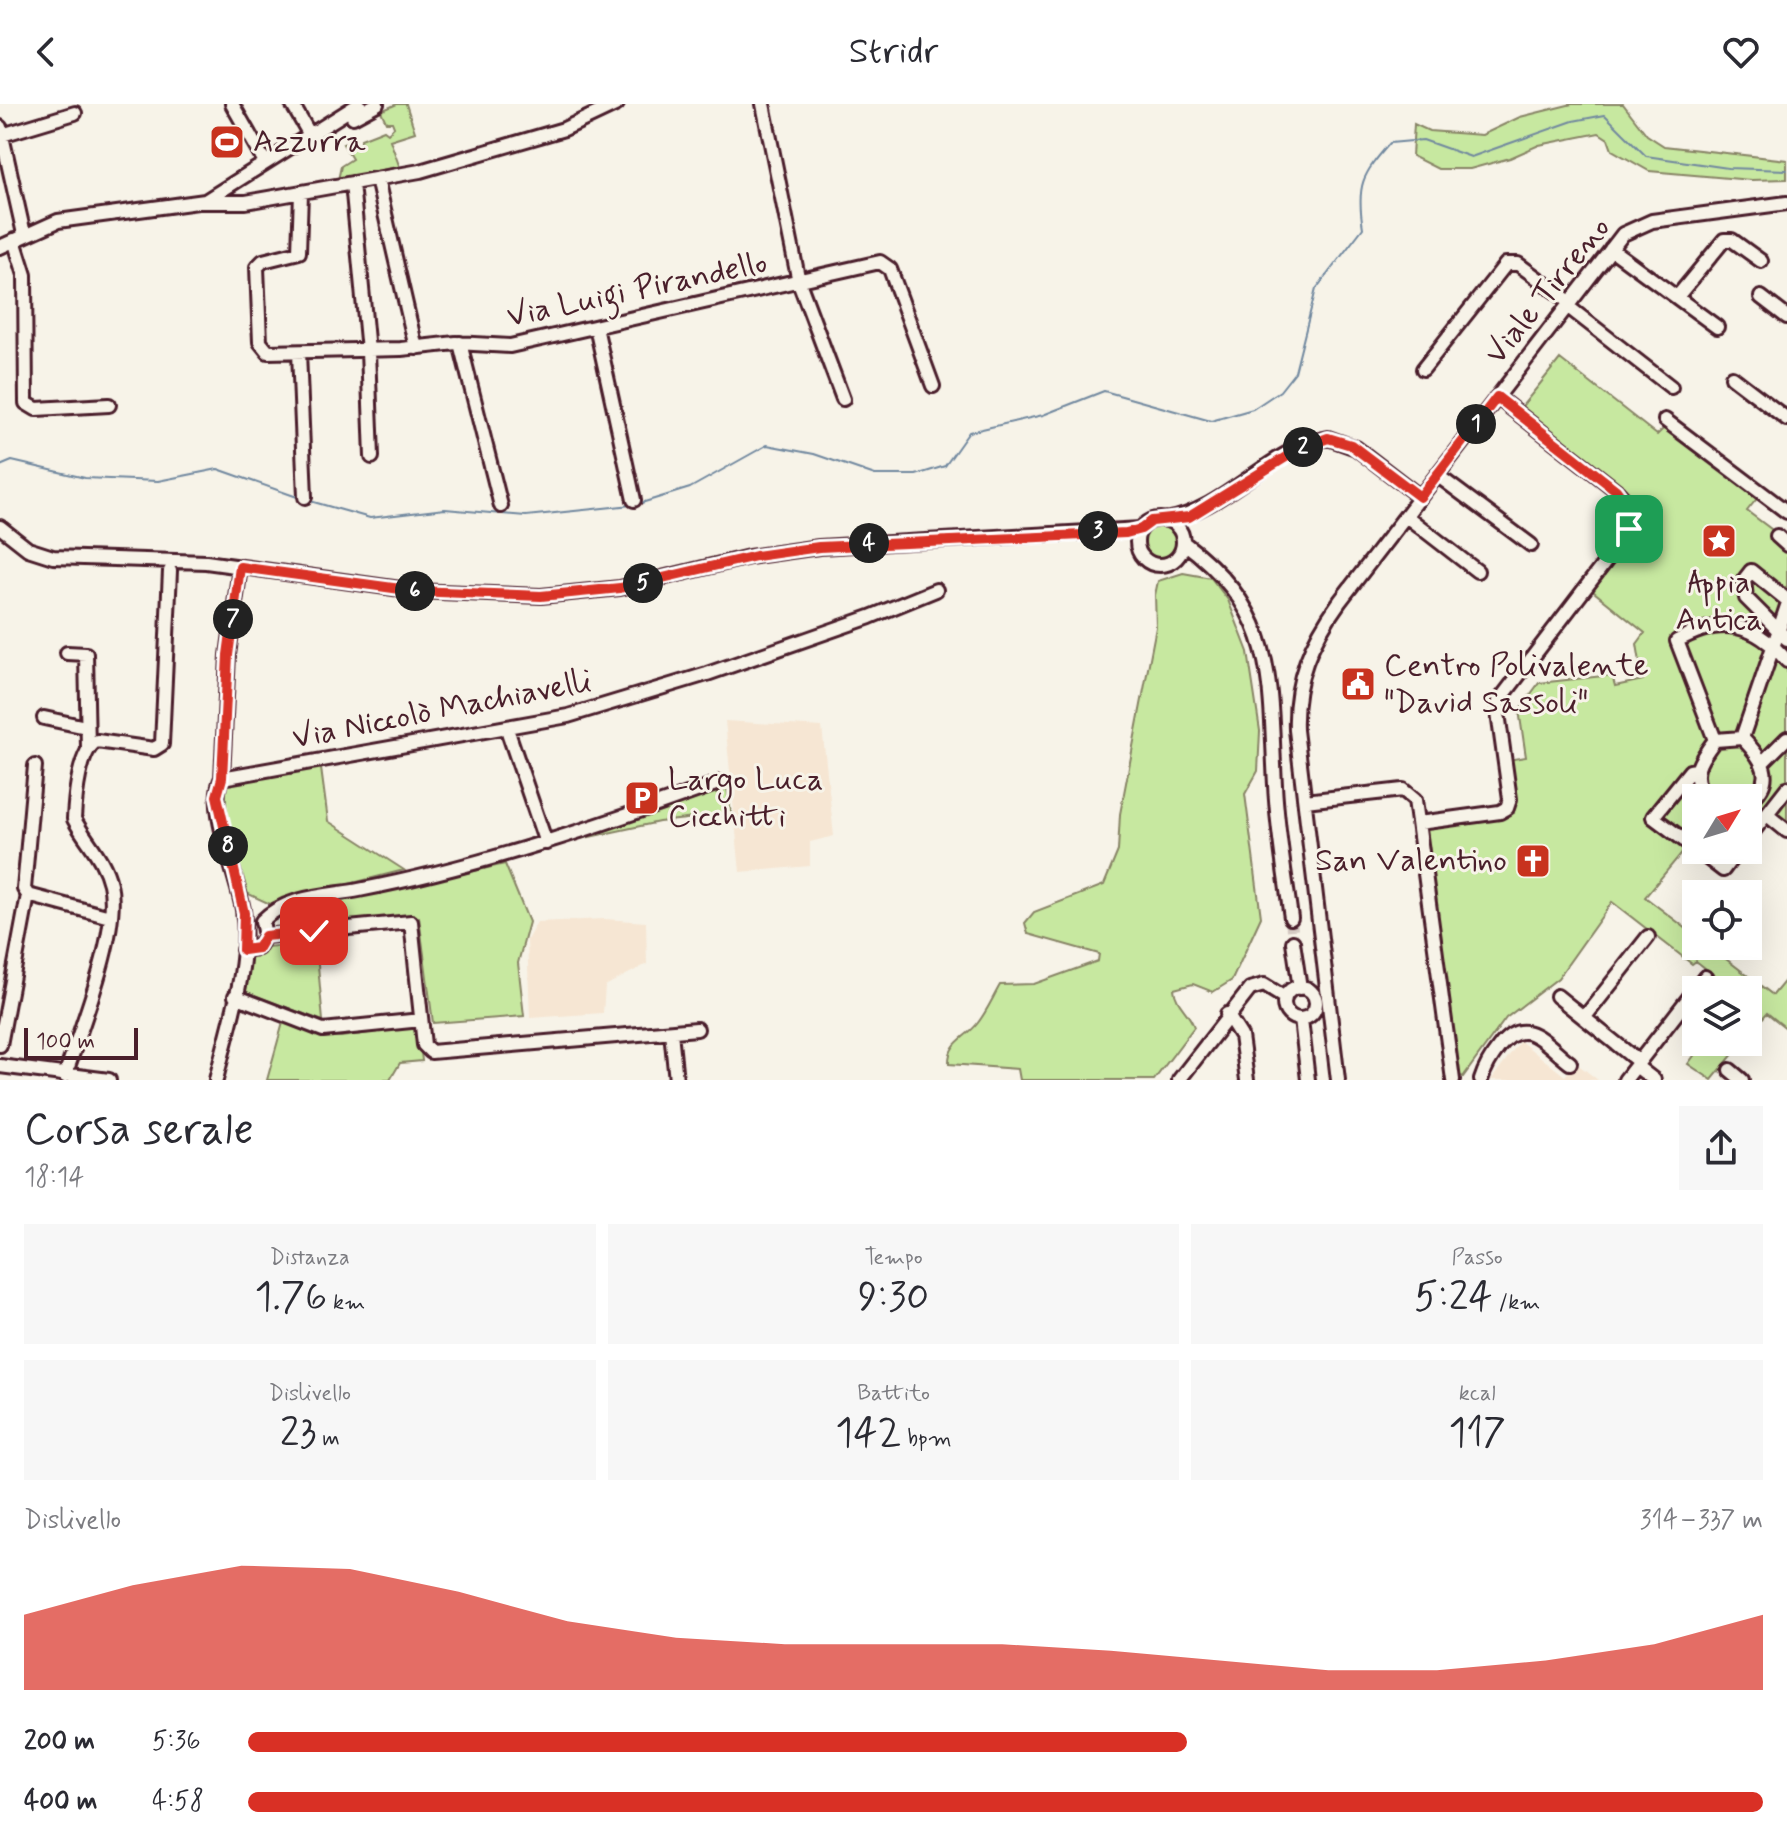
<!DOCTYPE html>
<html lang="it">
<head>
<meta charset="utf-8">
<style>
  body { margin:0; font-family:Mynerve,sans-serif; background:#f7f7f7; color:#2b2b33; height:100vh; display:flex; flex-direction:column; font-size:30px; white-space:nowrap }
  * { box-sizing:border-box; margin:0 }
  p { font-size:26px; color:#7c7c81 }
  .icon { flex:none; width:44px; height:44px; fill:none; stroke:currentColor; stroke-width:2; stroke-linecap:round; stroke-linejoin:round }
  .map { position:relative; height:976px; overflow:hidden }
  .side { display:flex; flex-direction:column; background:#fff; flex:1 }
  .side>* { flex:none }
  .needle { width:52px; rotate:52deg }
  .fabs { position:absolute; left:1682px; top:680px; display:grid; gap:16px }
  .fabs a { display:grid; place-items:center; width:80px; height:80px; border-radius:0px; background:#fff; box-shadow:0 8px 32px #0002; font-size:40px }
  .scale { position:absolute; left:24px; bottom:20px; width:114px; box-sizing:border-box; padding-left:8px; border:4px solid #4a1f2b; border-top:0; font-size:22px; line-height:28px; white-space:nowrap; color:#4a1f2b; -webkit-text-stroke:6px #f7f3e8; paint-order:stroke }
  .pin { position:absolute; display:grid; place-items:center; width:68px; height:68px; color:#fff; margin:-34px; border-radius:16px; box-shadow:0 4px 12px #0006 }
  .km { position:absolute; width:40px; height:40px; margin:-20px; border-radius:50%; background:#222; color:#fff; font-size:22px; line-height:40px; text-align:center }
  .round { display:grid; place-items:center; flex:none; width:84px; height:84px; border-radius:0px; background:#f7f7f7 }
  .overview { display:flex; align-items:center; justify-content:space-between; height:136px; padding:0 24px }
  h1 { font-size:44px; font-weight:600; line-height:60px }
  .stats { display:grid; grid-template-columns:repeat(3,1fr); gap:12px; height:136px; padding:8px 24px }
  .stats div { display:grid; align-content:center; border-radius:0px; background:#f7f7f7; text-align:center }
  .stats b { font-size:40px; font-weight:600 }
  .stats small { font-size:22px; font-weight:400 }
  .stats p { font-size:22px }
  .chart { height:224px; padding:16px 24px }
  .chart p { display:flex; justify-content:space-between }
  .chart svg { width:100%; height:144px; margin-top:8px; fill:#d93025; opacity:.7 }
  ul { padding:0 24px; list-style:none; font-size:26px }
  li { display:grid; grid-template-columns:128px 96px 1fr; align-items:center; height:60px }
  li i { height:20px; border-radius:10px; background:#d93025 }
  header { display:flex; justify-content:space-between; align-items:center; height:104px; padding:0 24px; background:#fff; font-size:36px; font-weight:600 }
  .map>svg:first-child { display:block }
  .built { fill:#f6e6d3 }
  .green { fill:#c7e8a0; stroke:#888466; stroke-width:2 }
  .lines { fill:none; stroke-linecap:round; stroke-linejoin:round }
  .stream { stroke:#71889f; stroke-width:2 }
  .minor-tunnel { stroke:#d4c9c2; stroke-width:12; stroke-dasharray:12 6; stroke-linecap:butt }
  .minor-casing { stroke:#4a1f2b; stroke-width:18 }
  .minor { stroke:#f7f3e8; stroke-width:12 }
  .route-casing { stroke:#fff; stroke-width:16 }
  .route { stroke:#d93025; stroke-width:10 }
  .labels { text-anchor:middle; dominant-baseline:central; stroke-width:6; stroke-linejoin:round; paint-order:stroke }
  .poi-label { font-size:32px; fill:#4a1f2b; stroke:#f7f3e8; text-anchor:start }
  .street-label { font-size:32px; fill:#4a1f2b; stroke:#f7f3e8 }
</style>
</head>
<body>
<header><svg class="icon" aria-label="back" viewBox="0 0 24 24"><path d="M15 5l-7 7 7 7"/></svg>Stridr<svg class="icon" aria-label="heart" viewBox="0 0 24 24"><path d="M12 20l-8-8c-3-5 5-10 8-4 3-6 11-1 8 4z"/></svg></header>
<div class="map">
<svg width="1787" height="976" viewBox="0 0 1787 976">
  <rect width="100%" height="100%" fill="#f7f3e8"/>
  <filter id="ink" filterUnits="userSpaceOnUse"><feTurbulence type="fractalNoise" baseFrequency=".0125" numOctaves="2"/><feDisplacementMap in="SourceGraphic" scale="16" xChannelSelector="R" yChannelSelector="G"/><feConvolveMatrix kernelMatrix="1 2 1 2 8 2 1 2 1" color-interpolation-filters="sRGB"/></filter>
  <g filter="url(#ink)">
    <path class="built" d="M725,617L822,623L834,732L810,738V762L740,768Z
      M605,815L646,818L647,860L605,882L603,909L530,914L527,836L537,818Z
      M1520,937L1565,972L1576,959L1598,976H1491Z"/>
    <path class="green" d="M397,0H406L415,28L390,36L401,67L338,76L341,62L352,55L343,40L351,37L355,43L361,40V35L384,26L388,29L394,23L392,18H386L381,7Z
      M1572,0H1623L1647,31L1664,42L1787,56V75L1751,76L1649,67L1612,46L1608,35L1599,29L1539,41L1510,54L1470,65H1438L1412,52L1414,20L1429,27L1482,31L1520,13Z
      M1560,255L1657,331L1664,324L1759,392L1747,407L1787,437V727L1766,710L1748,734V694H1696V745L1689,740L1645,793L1696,832V842H1709L1773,891L1787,874V925L1767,909L1748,931V886H1733L1696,857L1692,860L1612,798L1558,874L1506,914L1463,973L1456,970L1425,723L1514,709L1507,656L1526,653L1519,606L1539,579L1612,571L1615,582L1643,576L1637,540L1645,529L1589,484L1646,406L1518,307Z
      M1143 438a18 18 0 1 1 36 0a18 18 0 1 1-36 0Z
      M1183,469L1211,474L1228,496L1248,548L1260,627L1258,667L1245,690L1261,813L1232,876L1213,888L1193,880L1174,885C1176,902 1189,907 1194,923L1154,976H1020L1018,965L949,960C948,938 965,935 977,920C986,909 993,893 1000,881L1034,880L1098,857L1099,850L1028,830L1025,819L1034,808L1104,781L1118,747L1120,710L1156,523L1155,491L1158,477Z
      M320,657L328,717L404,766L270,800L238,785L219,706L222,674Z
      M727,682L731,710L659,718L566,738Z
      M505,760L529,818L518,859L524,912L433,919L419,813L283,824L280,811Z
      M316,839L323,917L240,886L245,851L265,843Z
      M284,915L327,932L341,933L418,922L422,957L400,959L390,976H267Z
      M1704,938H1743L1712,976L1688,960Z"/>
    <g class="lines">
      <path class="stream" d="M0,362L12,357L85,374L158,377L218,365L300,394
        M310,397L370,414L445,405L526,412L632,401
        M638,400L690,384L767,341L814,350L875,371H916L945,362L969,328L1043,311L1104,287L1211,317L1253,305L1280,287L1295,268L1316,185L1363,124C1356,81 1362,71 1390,39L1423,36L1471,53L1573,17L1605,11L1646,52L1728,64L1787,66"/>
      <path class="minor-tunnel" d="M1291,814L1293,838"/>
      <defs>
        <path id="minor" d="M232,0L265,58
          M292,0L310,31
          M763,0L799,178L843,295
          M353,13L377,0
          M0,23L24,130
          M2,31L75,9
          M377,75L416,244
          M352,79L368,247L372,353
          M301,89L299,148L263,157L257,163L260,238L268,248L401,245L456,239L510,242L880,158L890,165L933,282
          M201,98H246L420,67L564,25L617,0
          M14,136L25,171L26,299L36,305L109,301
          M0,143L58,117L205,97L359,0
          M1611,145L1717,223
          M1677,193L1724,136H1732L1761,157
          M1761,193L1787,213
          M1567,202L1671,283
          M596,223L634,396
          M460,239L501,402
          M299,248L305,393
          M1423,265L1506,160H1518L1570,198
          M1732,273L1787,315
          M1665,316L1787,408
          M1437,371L1531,441
          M1406,412L1477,467
          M1137 438a23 23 0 1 1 46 0a23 23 0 1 1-46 0Z
          M1166,416C1226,406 1270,344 1328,334L1356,344L1420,393
          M0,423L28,445L53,453L206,458L415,487L541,492L620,484L749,453L819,443L1141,425
          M1777,432L1787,441
          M1183,438C1278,509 1269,574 1275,681C1277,725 1285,770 1291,814
          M1787,496L1751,467L1744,476L1746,494L1787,535
          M67,549L86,550L88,644
          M44,614L86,623
          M507,625L546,739
          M1742,634L1787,502
          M1715,636L1677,537C1721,512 1754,518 1787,557
          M1762,659L1787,634
          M35,662L24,785L28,791L110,813
          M222,674L228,551L240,463
          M1708,694C1686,674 1701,654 1715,636L1742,634C1762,654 1778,676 1748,698
          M1305,697L1403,686L1415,696L1453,976
          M1766,710L1787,727
          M1419,719L1500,708L1507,704L1510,695L1498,609L1499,597L1622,436C1635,416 1633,403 1616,386L1497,293
          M1748,734L1787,684
          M1696,745L1653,713L1690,667L1696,666
          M1697,746L1723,766L1738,746
          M265,832L262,817C286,792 326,792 359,786C483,762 602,721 721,678
          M1293,838L1300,884
          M243,846L258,844L265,832L411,818L424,941L431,948L697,925
          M1284 899a16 16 0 1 1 32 0a16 16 0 1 1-32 0Z
          M235,892L323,926L421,916
          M1557,892L1639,958
          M1227,910L1241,932L1247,976
          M1584,914L1648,833
          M1301,915L1308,976
          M671,928L676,976
          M0,941L28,791
          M0,962L109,976
          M1636,962L1654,976
          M1730,966L1742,976
          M65,972C80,925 121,826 110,780C104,754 86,738 74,715C75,695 79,646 97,637L154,645L162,640L170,467
          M216,976C228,923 251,860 243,806C238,774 206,700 222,674L568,612L707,570L870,513L936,486
          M1179,976L1250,885L1264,881L1285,894
          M1338,976L1296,626C1294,576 1311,537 1340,497L1623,130L1652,117L1787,99
          M1481,976C1485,963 1491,953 1499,943C1525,909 1545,940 1570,959
          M1625,976L1705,873"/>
      </defs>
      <use href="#minor" class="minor-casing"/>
      <use href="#minor" class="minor"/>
    </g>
  </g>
  <g class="lines" filter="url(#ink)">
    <defs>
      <path id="route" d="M314,827L265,832L258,844L243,846L244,809L217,692L222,674L228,551L240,463L415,487L541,492L620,484L756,452L819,443L1126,429L1141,425L1152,417L1189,413L1299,345L1328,334L1351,341L1420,393L1497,293L1616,386L1631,407L1629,425"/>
    </defs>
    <use href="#route" class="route-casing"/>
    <use href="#route" class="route"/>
  </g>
  <defs>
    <symbol id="stadium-square" viewBox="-11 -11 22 22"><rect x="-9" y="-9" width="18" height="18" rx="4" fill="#c8321e" stroke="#f7f3e8"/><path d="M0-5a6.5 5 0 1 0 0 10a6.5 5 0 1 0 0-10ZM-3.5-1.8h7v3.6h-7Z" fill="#fff"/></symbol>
    <symbol id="sight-square" viewBox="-11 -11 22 22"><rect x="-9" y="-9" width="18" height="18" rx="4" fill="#c8321e" stroke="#f7f3e8"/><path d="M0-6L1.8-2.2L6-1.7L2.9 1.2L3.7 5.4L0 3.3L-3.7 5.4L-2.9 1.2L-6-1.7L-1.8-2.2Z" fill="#fff"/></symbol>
    <symbol id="civic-square" viewBox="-11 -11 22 22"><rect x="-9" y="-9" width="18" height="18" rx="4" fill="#c8321e" stroke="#f7f3e8"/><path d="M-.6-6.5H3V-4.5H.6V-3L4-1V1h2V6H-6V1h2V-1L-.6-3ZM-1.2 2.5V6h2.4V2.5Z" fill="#fff"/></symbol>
    <symbol id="parking-square" viewBox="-11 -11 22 22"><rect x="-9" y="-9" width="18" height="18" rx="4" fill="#c8321e" stroke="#f7f3e8"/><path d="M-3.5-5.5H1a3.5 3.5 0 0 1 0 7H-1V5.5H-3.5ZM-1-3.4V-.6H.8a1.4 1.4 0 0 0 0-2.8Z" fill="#fff"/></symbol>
    <symbol id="church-square" viewBox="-11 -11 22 22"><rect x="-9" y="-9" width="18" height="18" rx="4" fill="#c8321e" stroke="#f7f3e8"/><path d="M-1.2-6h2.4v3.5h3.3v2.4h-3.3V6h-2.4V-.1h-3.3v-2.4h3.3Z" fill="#fff"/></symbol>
  </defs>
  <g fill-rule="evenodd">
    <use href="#stadium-square" x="207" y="18" width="40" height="40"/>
    <use href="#sight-square" x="1699" y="417" width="40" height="40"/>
    <use href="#civic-square" x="1338" y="560" width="40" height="40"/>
    <use href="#parking-square" x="622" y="674" width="40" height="40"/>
    <use href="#church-square" x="1513" y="737" width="40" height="40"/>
  </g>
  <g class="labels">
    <g class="poi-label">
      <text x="253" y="38">Azzurra</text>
      <text x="1719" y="479" text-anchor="middle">Appia<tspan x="1719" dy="37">Antica</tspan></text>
      <text x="1384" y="562">Centro Polivalente<tspan x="1384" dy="37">"David Sassoli"</tspan></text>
      <text x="668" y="676">Largo Luca<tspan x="668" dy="37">Cicchitti</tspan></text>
      <text x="1507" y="757" text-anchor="end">San Valentino</text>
    </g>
    <g class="street-label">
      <text transform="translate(637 186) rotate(-12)">Via Luigi Pirandello</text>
      <text transform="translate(1548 187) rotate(-51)">Viale Tirreno</text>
      <text transform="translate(442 606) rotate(-11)">Via Niccolò Machiavelli</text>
    </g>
  </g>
</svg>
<div class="fabs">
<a><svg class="needle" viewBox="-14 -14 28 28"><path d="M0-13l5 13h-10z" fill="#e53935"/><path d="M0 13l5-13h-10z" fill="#7c7c81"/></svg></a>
<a><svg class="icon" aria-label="locate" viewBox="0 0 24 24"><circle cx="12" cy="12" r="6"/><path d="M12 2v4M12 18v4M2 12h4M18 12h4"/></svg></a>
<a><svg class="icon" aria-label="layers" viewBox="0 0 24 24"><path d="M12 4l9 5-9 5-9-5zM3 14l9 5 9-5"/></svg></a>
</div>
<div class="scale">100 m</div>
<div class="pin" style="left:1629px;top:425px;background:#1e9e55"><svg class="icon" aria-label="arrive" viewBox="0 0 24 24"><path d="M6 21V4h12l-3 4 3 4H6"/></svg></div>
<div class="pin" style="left:314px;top:827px;background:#d93025"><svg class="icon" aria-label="check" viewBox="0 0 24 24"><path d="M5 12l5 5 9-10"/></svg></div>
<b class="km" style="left:1476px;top:320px">1</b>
<b class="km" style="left:1303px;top:343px">2</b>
<b class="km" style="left:1098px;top:427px">3</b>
<b class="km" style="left:869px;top:439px">4</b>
<b class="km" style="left:643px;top:479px">5</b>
<b class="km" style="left:415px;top:487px">6</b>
<b class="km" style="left:233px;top:515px">7</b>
<b class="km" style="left:228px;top:742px">8</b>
</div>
<section class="side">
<div class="overview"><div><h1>Corsa serale</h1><p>18:14</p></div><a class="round"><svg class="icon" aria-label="share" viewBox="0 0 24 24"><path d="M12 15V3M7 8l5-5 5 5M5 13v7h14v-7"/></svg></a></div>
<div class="stats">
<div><p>Distanza</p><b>1.76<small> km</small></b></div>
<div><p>Tempo</p><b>9:30</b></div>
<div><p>Passo</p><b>5:24<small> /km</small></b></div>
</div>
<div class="stats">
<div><p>Dislivello</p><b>23<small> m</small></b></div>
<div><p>Battito</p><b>142<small> bpm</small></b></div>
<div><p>kcal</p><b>117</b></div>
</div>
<div class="chart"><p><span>Dislivello</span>314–337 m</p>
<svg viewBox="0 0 160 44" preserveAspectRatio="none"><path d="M0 44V21L10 12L20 6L30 7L40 14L50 23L60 28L70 30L80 30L90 30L100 32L110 35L120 38L130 38L140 35L150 30L160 21V44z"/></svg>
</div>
<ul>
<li><b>200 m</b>5:36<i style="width:62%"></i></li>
<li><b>400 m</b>4:58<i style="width:100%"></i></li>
</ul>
</section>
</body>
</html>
